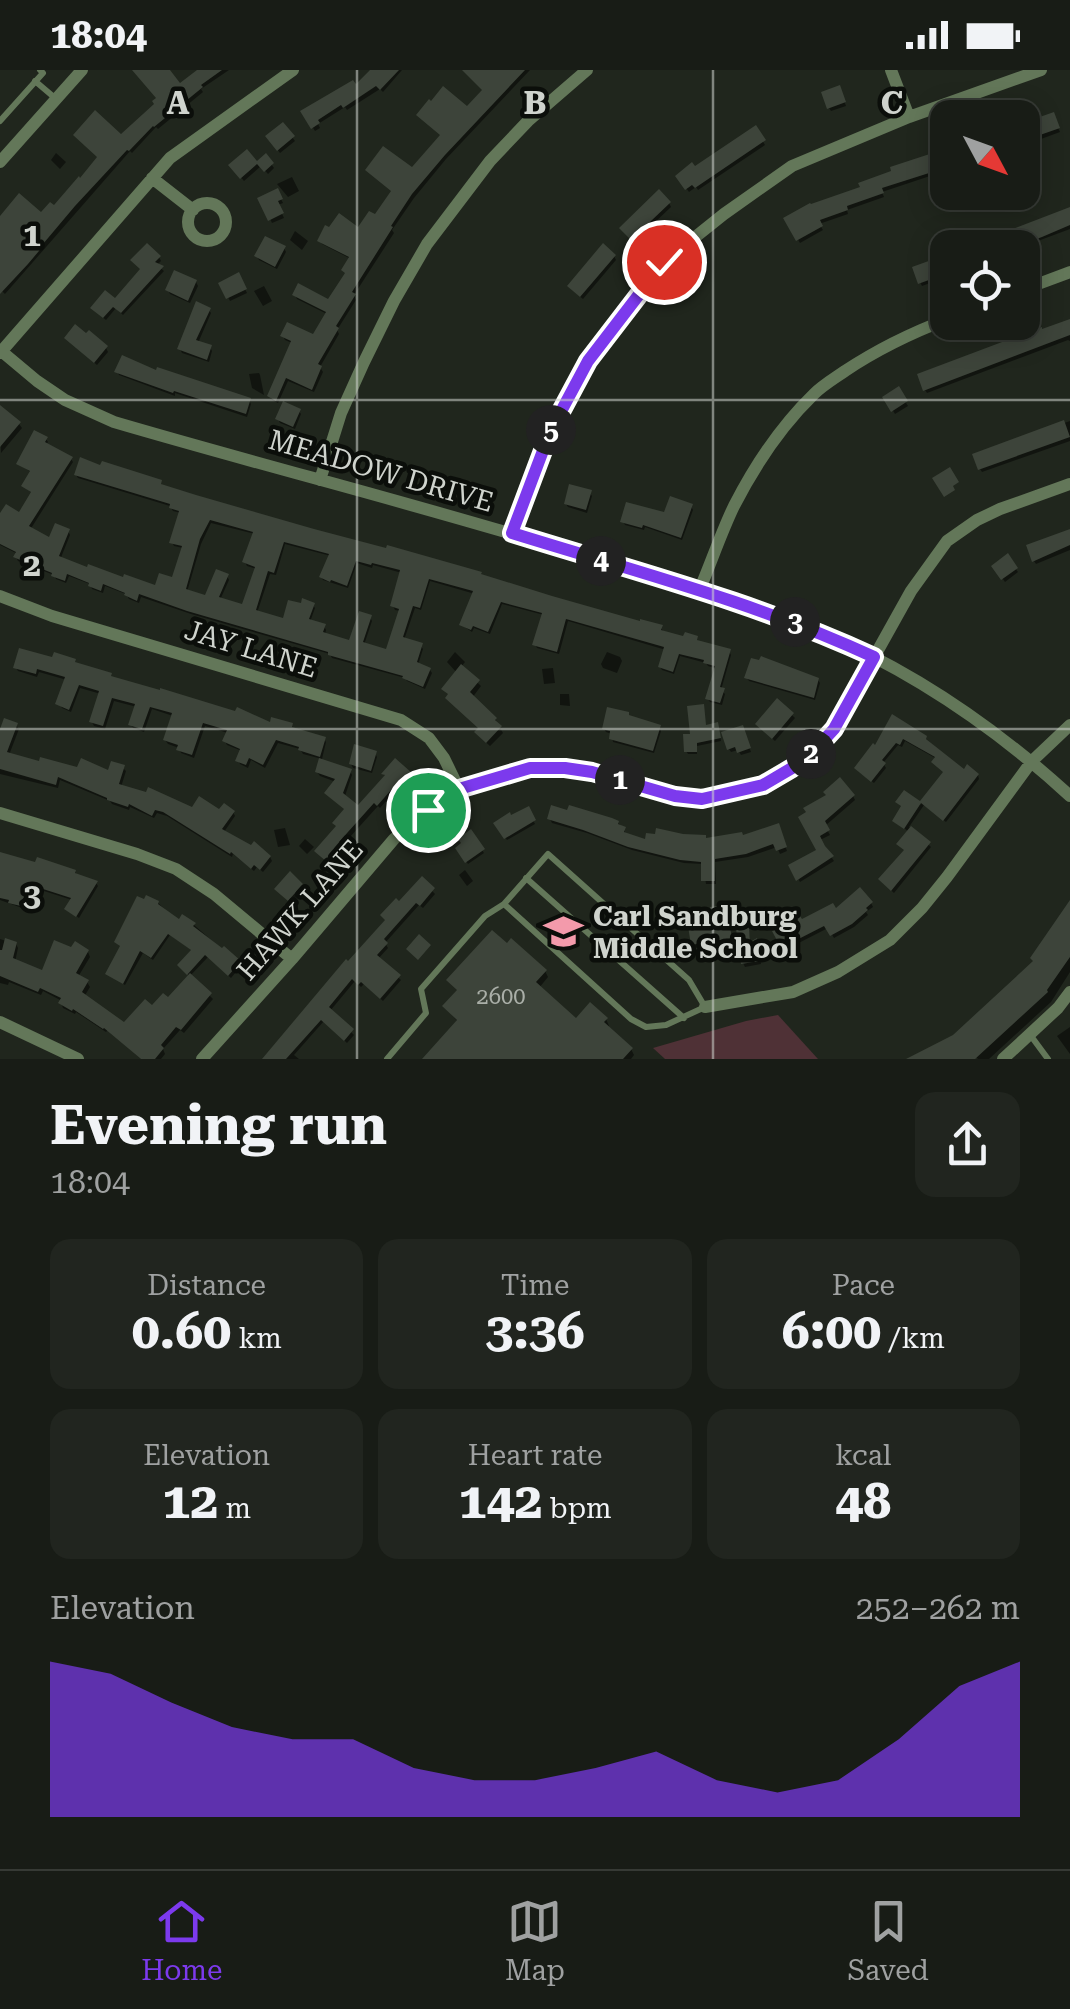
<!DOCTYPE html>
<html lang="en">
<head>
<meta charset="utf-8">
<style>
  body { margin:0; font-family:"Roboto Serif",serif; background:#21251f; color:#f1f3f6; height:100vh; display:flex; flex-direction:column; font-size:38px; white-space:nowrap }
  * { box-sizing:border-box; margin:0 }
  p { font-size:32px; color:#9fa1a1 }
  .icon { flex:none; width:55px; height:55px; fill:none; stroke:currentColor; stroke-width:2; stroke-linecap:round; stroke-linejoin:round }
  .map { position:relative; height:989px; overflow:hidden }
  .side { display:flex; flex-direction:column; background:#181c16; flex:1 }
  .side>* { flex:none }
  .needle { width:65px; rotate:131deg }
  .controls { position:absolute; left:930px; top:30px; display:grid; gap:20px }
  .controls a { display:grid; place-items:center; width:110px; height:110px; border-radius:20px; background:#181c16; box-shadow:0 5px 25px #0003,0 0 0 2px #363a35; font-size:50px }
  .pin { position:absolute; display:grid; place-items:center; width:85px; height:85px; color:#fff; margin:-42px; border:5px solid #fff; border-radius:50%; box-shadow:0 2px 10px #0007 }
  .km { position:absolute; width:50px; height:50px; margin:-25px; border-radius:50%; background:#222; color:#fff; font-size:28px; line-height:50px; text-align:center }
  .round { display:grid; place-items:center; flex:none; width:105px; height:105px; border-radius:20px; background:#21251f }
  .head { display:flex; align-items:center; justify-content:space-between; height:170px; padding:0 50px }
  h1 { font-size:55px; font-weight:700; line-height:75px }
  .stats { display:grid; grid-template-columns:repeat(3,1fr); gap:15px; height:170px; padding:10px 50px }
  .stats div { display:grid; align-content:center; border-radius:20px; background:#21251f; text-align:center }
  .stats b { font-size:50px; font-weight:700 }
  .stats small { font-size:28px; font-weight:400 }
  .stats p { font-size:28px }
  .chart { height:280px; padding:20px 50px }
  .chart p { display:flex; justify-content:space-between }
  .chart svg { width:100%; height:180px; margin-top:10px; fill:#7c3aed; opacity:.7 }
  .status { display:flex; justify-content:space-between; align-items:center; height:70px; padding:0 50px; background:#181c16; direction:ltr }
  .status svg { height:28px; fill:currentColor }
  .menu { display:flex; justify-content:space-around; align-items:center; height:140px; border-top:2px solid #363a35; background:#181c16; font-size:28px; color:#9fa1a1 }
  .menu a { display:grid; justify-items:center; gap:5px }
  .menu .selected { color:#7c3aed }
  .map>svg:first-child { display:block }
  .green { fill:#4f3136 }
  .shadow { fill:#0007; fill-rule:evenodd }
  .building { fill:#3d443a; fill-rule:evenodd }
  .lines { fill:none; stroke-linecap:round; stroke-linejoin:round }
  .service { stroke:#637759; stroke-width:6 }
  .minor { stroke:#637759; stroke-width:12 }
  .route-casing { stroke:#fff; stroke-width:20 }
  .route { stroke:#7c3aed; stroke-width:12 }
  .grid { fill:none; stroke:#cfd3cd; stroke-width:2.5; stroke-opacity:0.55 }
  .labels { text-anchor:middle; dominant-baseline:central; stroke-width:9; stroke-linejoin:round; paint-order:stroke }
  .number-label { font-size:22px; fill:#aaafa8 }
  .street-label { font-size:28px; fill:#cfd3cd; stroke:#0b0e0a }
  .poi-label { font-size:28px; font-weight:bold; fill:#cfd3cd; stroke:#0b0e0a; text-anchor:start }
  .grid-label { font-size:32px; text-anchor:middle; font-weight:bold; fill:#cfd3cd; stroke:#0b0e0a; stroke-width:9; stroke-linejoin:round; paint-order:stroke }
</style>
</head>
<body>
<div class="status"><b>18:04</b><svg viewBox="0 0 49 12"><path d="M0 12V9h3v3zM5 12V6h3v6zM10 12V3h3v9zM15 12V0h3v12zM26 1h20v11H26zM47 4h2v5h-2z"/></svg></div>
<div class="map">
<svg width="1070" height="989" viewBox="0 0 1070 989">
  <rect width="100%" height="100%" fill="#20261d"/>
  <path class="green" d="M778,945L818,989H665L653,978L746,951Z"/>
  <path class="shadow" d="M143,0H165L180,16L201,0H229L201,19L203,22L158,59L156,57L132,83L130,81L5,224L0,219V149L42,145L54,139L121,67L157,35L158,29Z
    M374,0H402L383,22L380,19L347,40L345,37L318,54L320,58L315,61L303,42L356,18Z
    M463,0H530L446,89L414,128L392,160L394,163L354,225L356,230L337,260L339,264L320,297L323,302L314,322L288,311L278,333L272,330L270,326L292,273L285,270L283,266L315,267L327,244L297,229L295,225L329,232L346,205L351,189L322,174L320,171L359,160L375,148L413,100L485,21Z
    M841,22L846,36L831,41L829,38Z
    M1052,45L1060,62L1022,76V56Z
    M283,55L295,71L280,83L268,67Z
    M756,59L765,75L698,120L696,117L689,122L678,107L694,99Z
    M56,83L66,92L60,99L51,90Z
    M247,83L257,94L266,87L274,98L268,104L261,96L244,111L234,99Z
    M948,83V100L882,122L884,127L847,140L848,144L819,154L823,160L800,173L786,149L810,138Z
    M292,107L299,121L288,127L277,114Z
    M277,121L283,133L278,135L284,148L272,153L261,129Z
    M669,133L671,137L634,172L624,162Z
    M1070,139V159L1019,178H963Z
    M295,161L308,171L302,180L290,170Z
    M284,178L286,182L277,199L259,190L257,186Z
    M614,186L616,190L583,229L572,220L570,216Z
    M159,187L161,191L157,195L164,201L123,245L116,238L106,250L95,241L115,231Z
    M948,187V203L937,207L938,210L922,216L920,212Z
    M238,205L247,223L230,231L221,214Z
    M196,212L198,216L190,233L170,224L168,220Z
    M264,216L272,231L263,236L254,221Z
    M209,240L211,243L198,273L210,277L212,281L209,292L182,283L180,279Z
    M1070,251V271L1068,270L927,323L925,320Z
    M69,271L106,278L108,282L97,295Z
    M117,301L157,304L249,330L251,334L247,347L175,323V326L119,305Z
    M259,303L260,305L264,325L252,318L249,304Z
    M898,320L908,336L895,344L885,328Z
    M299,341L301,344L295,359L280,353L278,349Z
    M0,345L19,354L22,358L1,383Z
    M1070,351V371L982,402L980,399L975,385Z
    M46,369L48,372L46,375L71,389L73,392L30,460L51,471L68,461L70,465L60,490L156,518L174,510L183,478L174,476L172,472L181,443L173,441L170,436L78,408L76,405L160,412L163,417L642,554L661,558L663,561L685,569L696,568L699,573L729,581L731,585L721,620L725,624L722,635L710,632L708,629L717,599L708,596L706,593L680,586L674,604L662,600L660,597L666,580L568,551L559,584L537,578L535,574L544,545L502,534L490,564L474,558L472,562L462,555L475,524L430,511L421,540L415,538L404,570L421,576L423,579L418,595L430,600L432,603L425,619L407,611L405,608L332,588L330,584L191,544L141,527L139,533L129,529L126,524L105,516L103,523L92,519L90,514L69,506L66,513L56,509L54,505L18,491L16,487L18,484L0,475V448L20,445L33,424L24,416L32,403L19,394ZM211,453L255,464L245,492L247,496L257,499L244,537L220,530L229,510L227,506L207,528L187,522L201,474ZM285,474L331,486L321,507L323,510L348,518L357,493L372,498L373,495L402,503L393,536L395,540L401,541L387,582L364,575L372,551L370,547L351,573L325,565L326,560L324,556L310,552L315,538L313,535L285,551L257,543L270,504L276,505Z
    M590,423L592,426L587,443L568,437L566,434Z
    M691,436L693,440L682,470L645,457L644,460L625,455L623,451Z
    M1070,459V480L1036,494L1034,491Z
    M1007,487L1018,502L1005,512L994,496Z
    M455,582L465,592L461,597L481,616L472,628L495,649L503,663L490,676L480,667V659L448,628L450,626L444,619L457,603L447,592Z
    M607,582L620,587L622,591L617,603L603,598L601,594Z
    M77,596L112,609L271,655L292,656L294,660L324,669L326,672L322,689L303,684L300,679L278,673L265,698L251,690L248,698L240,694L238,690L242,681L227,675L225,671L228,663L205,656L194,688L181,683L179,678L168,674L165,670L173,646L152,639L144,662L133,658L131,655L137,637L114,631L105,659L94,656L92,652L101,624L80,618L71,642L62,638L60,634L67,610L39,602L37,607L18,601L16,598Z
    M553,598L555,613L544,614L542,599Z
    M747,608L818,610L820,613L815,630L749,611Z
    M560,624H569L570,636L560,635Z
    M778,632L795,648L775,671L760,658Z
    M892,648L925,668L964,702L978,705L979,709L946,752L924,735L909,757L931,777L894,823L883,813L906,782L909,762L895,751L903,738L904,723L920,735L945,703L937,689L905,671L902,677L898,675L883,693L886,698L874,713L858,701L876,679Z
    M16,655L19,659L9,685L78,700L109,703L123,698L126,701L121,717L193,741L233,742L235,746L224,762L270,787L272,791L263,802L257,797L254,801L233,784L232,787L167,746L157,743L154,748L130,737L129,740L112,734L110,731L60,710L58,718L0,704V684Z
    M659,657L661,661L654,683L613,672L612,664L606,662L604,659Z
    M706,657L719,658L721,671L697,676V684H688L686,681L693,667Z
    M744,662L751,682L741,685L738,680L731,682L729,679Z
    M375,683L377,687L372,703L353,698L351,694Z
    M350,701L352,705L345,726L358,739L386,707L384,704H410L412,708L405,716L402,713L380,738L378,736L341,777L343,782L331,796L319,785L346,741L336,712L320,706L317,702Z
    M853,726L855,730L825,756L830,765L820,770L834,791L800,812L791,796L819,781L801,748Z
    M528,740L535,754L507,770L496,754Z
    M550,749L618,753L624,759L626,765L647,773L743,768L779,759L787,781L780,784L777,777L748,787L715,792L716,814H706L703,794L684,793L632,780L587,763L552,753Z
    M285,758L290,775L278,777L274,760Z
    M471,763L484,783L468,794L458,779Z
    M305,769L314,777L307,784L299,776Z
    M0,799L75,802L78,807L96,813L98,816L79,848L67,839L72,830L44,821L42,827L27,822L22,838L0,830Z
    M465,800L473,811L467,816L459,805Z
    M422,810L435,824L423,838L419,835L385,873L388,878L378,889L401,910L383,931L364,914L361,917L355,911L330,941L354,965L347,973L324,951L294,985L299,989H265Z
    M301,815L303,819L291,833L279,822Z
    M158,833L179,852L194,855L241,896L231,908L208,887L190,906L213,929L184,963L180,960L163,979L165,984L161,989H141L108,960L106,962L76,942L75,944L63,938L61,933L62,931L43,921L41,925L9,912L8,915L0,913V869L16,874L18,878L15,892L43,904L88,882L90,887L78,907L87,912L90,917L84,927L125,955L168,931L190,906L182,899L193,881L170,865L153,890L143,883L125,915L108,904L122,878L117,872Z
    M871,833L873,837L866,842L868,845L854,857L834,868L828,858L785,880L775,862L835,842Z
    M1070,835V902L1051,932L989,989H978L963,973L1035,893Z
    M727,841L732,872L695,878L693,874Z
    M749,863L751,875L756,872L758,875L761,894L745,897L743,893Z
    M545,901L548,907L539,918L576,951L606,949L609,956L607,958L631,979L634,985L631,989H425L458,952L445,937L459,922L450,911Z
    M1070,957V984L1057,966Z"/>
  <path class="building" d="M132,0H170L180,13L197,0H222L201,15L203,17L154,57L153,56L129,81L127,80L75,136L43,174L44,175L28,194L0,224V146L19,123L41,142L50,132L54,135L79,106L80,108L97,87L73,65L95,40L121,64L154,34L152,31L156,28Z
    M370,0H399L380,20L376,16L343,38L341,35L318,50L320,53L311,59L300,41L353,10L356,14Z
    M462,0H525L445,85L412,124L391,156L393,157L352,222L356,224L336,256L339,258L318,294L322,296L312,320L286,308L276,331L267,326L291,271L280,266L287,252L313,264L326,242L292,225L298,213L328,229L345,203L341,200L349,187L317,171L325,155L329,157L339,143L358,157L369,141L375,144L391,121L365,100L383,76L412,97L440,65L416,45L429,29L431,31L443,16L467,36L482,20Z
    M840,15L846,32L827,39L821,22Z
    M1054,42L1060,58L1040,65L1034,49Z
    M283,52L295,66L277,81L265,66Z
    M756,55L766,70L695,118L692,115L685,120L675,106L692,92L695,96Z
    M247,79L257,91L266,83L274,93L264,102L257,94L240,109L228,95Z
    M945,79L948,97L882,118L884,123L847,136L848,140L820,150L823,156L796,171L783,148L810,133L811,134L860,117L858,113L891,101L890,97Z
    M278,118L283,129L278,131L284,143L268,151L257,128Z
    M659,119L671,132L631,170L619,158Z
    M1070,137V155L1042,167L1012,178H963Z
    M265,166L286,176L275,197L254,186Z
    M147,173L161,186L155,192L164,196L121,243L113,237L103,248L90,238L105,220L115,228L140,199L130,190Z
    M603,173L616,185L580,227L567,216Z
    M948,184V203L918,214L912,197Z
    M174,200L197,210L188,231L165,220Z
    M239,202L247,219L226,229L218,213Z
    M196,231L211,238L196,270L212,275L207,290L177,279Z
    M1070,249V265L923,321L917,304L1042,257V259Z
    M75,254L86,263L89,260L108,276L94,293L64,268Z
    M122,285L156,300L157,297L251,328L246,344L174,321L173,323L114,302Z
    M899,316L908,331L891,342L882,327Z
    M283,331L301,339L293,357L275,349Z
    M0,335L21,352L0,377Z
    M1064,350L1070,367L978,400L972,384Z
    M34,360L48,367L45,372L73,387L29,456L49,467L55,453L70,459L59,486L87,497L88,494L123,507L124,504L155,515L159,503L172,507L182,476L169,473L179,441L169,438L170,434L74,405L80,387L100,395L102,391L162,410L161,414L196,425L314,459L386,478L387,475L482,502L481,504L552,526L640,551V549L663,555L661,560L683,566L685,562L698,566L697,570L731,579L720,617L725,618L720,633L705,629L715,596L703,593L704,590L679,584L673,602L658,597L664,577L566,549L557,582L532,575L542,543L501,532L488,562L473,556L471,560L459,555L473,521L429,509L420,538L413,536L403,567L423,573L417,592L431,598L423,617L402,608L403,606L328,585V582L187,541L139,524L137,531L124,525L125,523L103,514L101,521L88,516L89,513L67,504L65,511L51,506L52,503L13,487L16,482L0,474V443L6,434L19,442L31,422L21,416L30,401L16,394ZM210,450L253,462L242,492L255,497L242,534L219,527L229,504L216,499L205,525L186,519L200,469ZM284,472L329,484L319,507L330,512L331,510L347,516L356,491L371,495L372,493L400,500L390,536L399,539L386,579L363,572L372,545L359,541L349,570L323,562L326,554L309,549L315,533L302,528L301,533L288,530L283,548L256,540L268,501L274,503Z
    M950,397L959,412L953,416L955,420L944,427L932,408Z
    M569,414L592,420L586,440L564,434Z
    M670,426L693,434L681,468L643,455L642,458L620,452L626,432L664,442Z
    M1070,459V475L1032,492L1026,475Z
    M1008,483L1018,498L1001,510L991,496Z
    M19,578L52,587L54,582L76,589L75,592L112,603L111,606L160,620V618L235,641L237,637L270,652L271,647L293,653L292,657L326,667L320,687L298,680L299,677L276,670L263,695L249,688L246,695L235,691L240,679L222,671L227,660L203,653L192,685L176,680L178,675L163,670L172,643L150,637L142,659L128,655L135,634L112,628L103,656L89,652L99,621L79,615L69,640L55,634L65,607L37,599L36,604L13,598Z
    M761,586L819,608L814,628L744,608L751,588L759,590Z
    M461,594L480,610L470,622L497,648L495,650L502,656L486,673L474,662L478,658L445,628L448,624L441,619Z
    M777,628L794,643L772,669L755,654Z
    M704,634L706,655L718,652L721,668L697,673V682H684L683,664H690L687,636Z
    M607,637L629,642V645L661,655L653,681L609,669L610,661L602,659Z
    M892,644L927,666L926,669L964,699L967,694L979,704L943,751L921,733L904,759L892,751L901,736L895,732L904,720L920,731L943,702L931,692L935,687L903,669L900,675L896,673L882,690L886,693L871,712L854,698L873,673L875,675Z
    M4,648L18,653L7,682L39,691L40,687L77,697L81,688L108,700L111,691L125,695L119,714L146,722L148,717L192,737L199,726L219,739L224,733L235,741L222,759L251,775L254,771L271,786L260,800L254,795L251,799L231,782L230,784L163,742L155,740L152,746L129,734L128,737L107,730V728L58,707L56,715L0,699V659Z
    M743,655L751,678L737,683L735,677L727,680L721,662Z
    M354,674L377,681L371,701L349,694Z
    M319,688L352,699L343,723L358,735L385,705L381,704L395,688L412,703L402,714L399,711L377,736L374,733L339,772L343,776L328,793L314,781L336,756L332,753L344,739L324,723L335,709L315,702Z
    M840,707L855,725L825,751L830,760L820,766L825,776L834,786L796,811L788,795L816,780L798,747L806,742L803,738L826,725L823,722Z
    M551,735L567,740L569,735L612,748L619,751L618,754L626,757L624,762L645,769L646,763L655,764L656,758L683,764L706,765V768L742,762L743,765L779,753L787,777L776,781L773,774L746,784L715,789V811H701V792L680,790L628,777L583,760L547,749Z
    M529,736L536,750L504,769L493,753L510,742L511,745Z
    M911,756L931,772L891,821L878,809L904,780L896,774Z
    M471,759L485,779L465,793L455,778L461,773L458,769Z
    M0,782L35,792L37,787L76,800L75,803L98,811L76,847L64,839L71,828L43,819L41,825L26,820L21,836L8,833L9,830L0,828Z
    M290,801L303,814L288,831L274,819Z
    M422,806L435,818L420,836L416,833L384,869L388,873L377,885L401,905L380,929L361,912L358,915L352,909L329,937L354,959L344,971L321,950L286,989H262L346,889L348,891L385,850L380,845L396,828L399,831Z
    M860,817L873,832L866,838L868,840L852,854L830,866L824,856L781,878L772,861L800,846L802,849L833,833L836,838Z
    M146,825L159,831L158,834L179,849L182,844L196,853L193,856L222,878L224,876L241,891L228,906L205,885L187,905L177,895L191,880L168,864L151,888L140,881L123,914L105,904L120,876L114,872L137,826L144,829Z
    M1070,830V887L1047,920L1048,922L975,989H906L953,965L1033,891L1030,888Z
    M726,835L732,868L691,875L688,856L712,852L710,837Z
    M749,857L750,872L757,868L760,891L741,894L736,859Z
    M492,860L507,873L511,868L547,900L536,912L576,948L590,932L608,948L604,952L633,978L623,989H422L457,950L442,936L457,920L446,910Z
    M419,864L431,875L418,890L406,879Z
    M5,868L17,872L13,888L42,900L54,870L71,877L75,871L89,880L76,903L89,910L82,922L124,952L145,929L152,935L163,923L168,927L190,903L212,923L181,960L176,957L161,975L164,978L155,989H141L104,958L103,959L73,939L72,941L58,933L61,928L40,918L38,922L0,906V880H2Z"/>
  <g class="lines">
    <path class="service" d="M35,11L55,28
      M0,51L43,3L40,0
      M548,784L689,910L705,937L666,955L646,957L631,949L504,834Z
      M526,808L684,948
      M1031,966L1048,989
      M387,989L426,943L421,919L485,846L504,834"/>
    <path class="minor" d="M891,0L909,47
      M0,92L82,0
      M152,108L193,140
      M188 152a19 19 0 1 1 38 0a19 19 0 1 1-38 0Z
      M1022,220L1070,202
      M0,280L37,311L65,330L114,352C274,399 436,439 595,489C669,512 746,531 818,561C911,600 996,658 1070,726
      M0,283L170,88L293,0
      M320,410L341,343L364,292L394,231L427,174L490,91L528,51L587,0
      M512,463L550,362L588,291L664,192L724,144L792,96L909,47L1041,0
      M699,521C711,493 721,463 734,436C755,395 781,356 814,324C823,315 835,308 845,301C878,279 911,263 948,249
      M0,526L52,546L401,650L429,668L444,688L459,719
      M0,743L137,784L176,799L214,824L292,889
      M705,937L793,922L838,902L890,870L922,838L947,807L1032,691L1070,655
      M0,952L78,989
      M202,989L292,889L394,769L427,740L459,719L530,698H565L592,702L675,727L702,729L763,715L792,698L813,683L834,659L911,521L947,471L977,450L1000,439L1070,414
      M1003,989L1058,938L1070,922"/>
  </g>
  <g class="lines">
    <defs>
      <path id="route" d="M428,740L459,719L530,698H565L592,702L675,726L702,729L763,715L792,698L813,682L834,659L874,587C758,533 634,501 512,463L550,362L588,291L664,192"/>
    </defs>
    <use href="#route" class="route-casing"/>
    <use href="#route" class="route"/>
  </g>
  <path class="grid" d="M357,0V989M713,0V989M0,330H1070M0,659H1070"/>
  <defs>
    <symbol id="school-bare" viewBox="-9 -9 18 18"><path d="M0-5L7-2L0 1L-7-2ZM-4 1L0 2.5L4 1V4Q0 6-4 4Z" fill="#f39aab" stroke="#0b0e0a" stroke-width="2.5" paint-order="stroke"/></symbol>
  </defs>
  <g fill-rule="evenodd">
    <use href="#school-bare" x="536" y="834" width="55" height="55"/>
  </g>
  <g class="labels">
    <g class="number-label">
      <text x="501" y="926">2600</text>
    </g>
    <g class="street-label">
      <text transform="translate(381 401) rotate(16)">MEADOW DRIVE</text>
      <text transform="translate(251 579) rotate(17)">JAY LANE</text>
      <text transform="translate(300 840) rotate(-49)">HAWK LANE</text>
    </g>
    <g class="poi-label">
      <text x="593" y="846">Carl Sandburg<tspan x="593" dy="32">Middle School</tspan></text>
    </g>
  </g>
  <g class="grid-label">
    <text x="178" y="44">A</text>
    <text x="535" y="44">B</text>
    <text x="892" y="44">C</text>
    <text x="32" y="176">1</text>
    <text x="32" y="506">2</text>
    <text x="32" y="836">3</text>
  </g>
</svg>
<div class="controls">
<a><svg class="needle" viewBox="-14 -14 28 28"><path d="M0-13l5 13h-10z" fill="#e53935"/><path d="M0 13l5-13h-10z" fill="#9fa1a1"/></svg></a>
<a><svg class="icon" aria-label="locate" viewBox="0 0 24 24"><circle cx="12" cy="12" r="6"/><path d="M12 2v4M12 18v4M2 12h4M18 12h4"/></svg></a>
</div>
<div class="pin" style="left:428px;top:740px;background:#1e9e55"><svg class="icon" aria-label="arrive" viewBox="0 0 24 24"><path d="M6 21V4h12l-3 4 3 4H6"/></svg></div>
<div class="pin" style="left:664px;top:192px;background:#d93025"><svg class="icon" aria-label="check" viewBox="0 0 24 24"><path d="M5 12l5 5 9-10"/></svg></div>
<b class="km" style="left:620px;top:710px">1</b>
<b class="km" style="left:811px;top:684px">2</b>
<b class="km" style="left:795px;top:552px">3</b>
<b class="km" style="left:601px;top:491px">4</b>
<b class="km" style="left:551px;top:360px">5</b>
</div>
<section class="side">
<div class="head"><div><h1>Evening run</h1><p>18:04</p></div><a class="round"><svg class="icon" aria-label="share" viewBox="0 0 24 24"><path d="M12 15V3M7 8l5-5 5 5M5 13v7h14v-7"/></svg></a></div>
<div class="stats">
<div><p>Distance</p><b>0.60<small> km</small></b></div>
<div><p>Time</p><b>3:36</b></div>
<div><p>Pace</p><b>6:00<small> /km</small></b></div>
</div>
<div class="stats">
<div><p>Elevation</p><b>12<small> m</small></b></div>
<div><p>Heart rate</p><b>142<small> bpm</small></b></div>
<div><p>kcal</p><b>48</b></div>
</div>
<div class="chart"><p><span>Elevation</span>252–262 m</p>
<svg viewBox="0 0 160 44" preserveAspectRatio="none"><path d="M0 44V6L10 9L20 16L30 22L40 25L50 25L60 32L70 35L80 35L90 32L100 28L110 35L120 38L130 35L140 25L150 12L160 6V44z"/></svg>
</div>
</section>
<nav class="menu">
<a class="selected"><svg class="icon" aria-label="home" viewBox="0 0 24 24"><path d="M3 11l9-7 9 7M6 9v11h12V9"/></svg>Home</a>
<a><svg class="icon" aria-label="map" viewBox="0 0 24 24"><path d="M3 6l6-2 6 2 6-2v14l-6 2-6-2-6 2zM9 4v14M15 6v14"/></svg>Map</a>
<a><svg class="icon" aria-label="saved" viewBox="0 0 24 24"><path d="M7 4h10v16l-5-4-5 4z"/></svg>Saved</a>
</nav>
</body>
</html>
